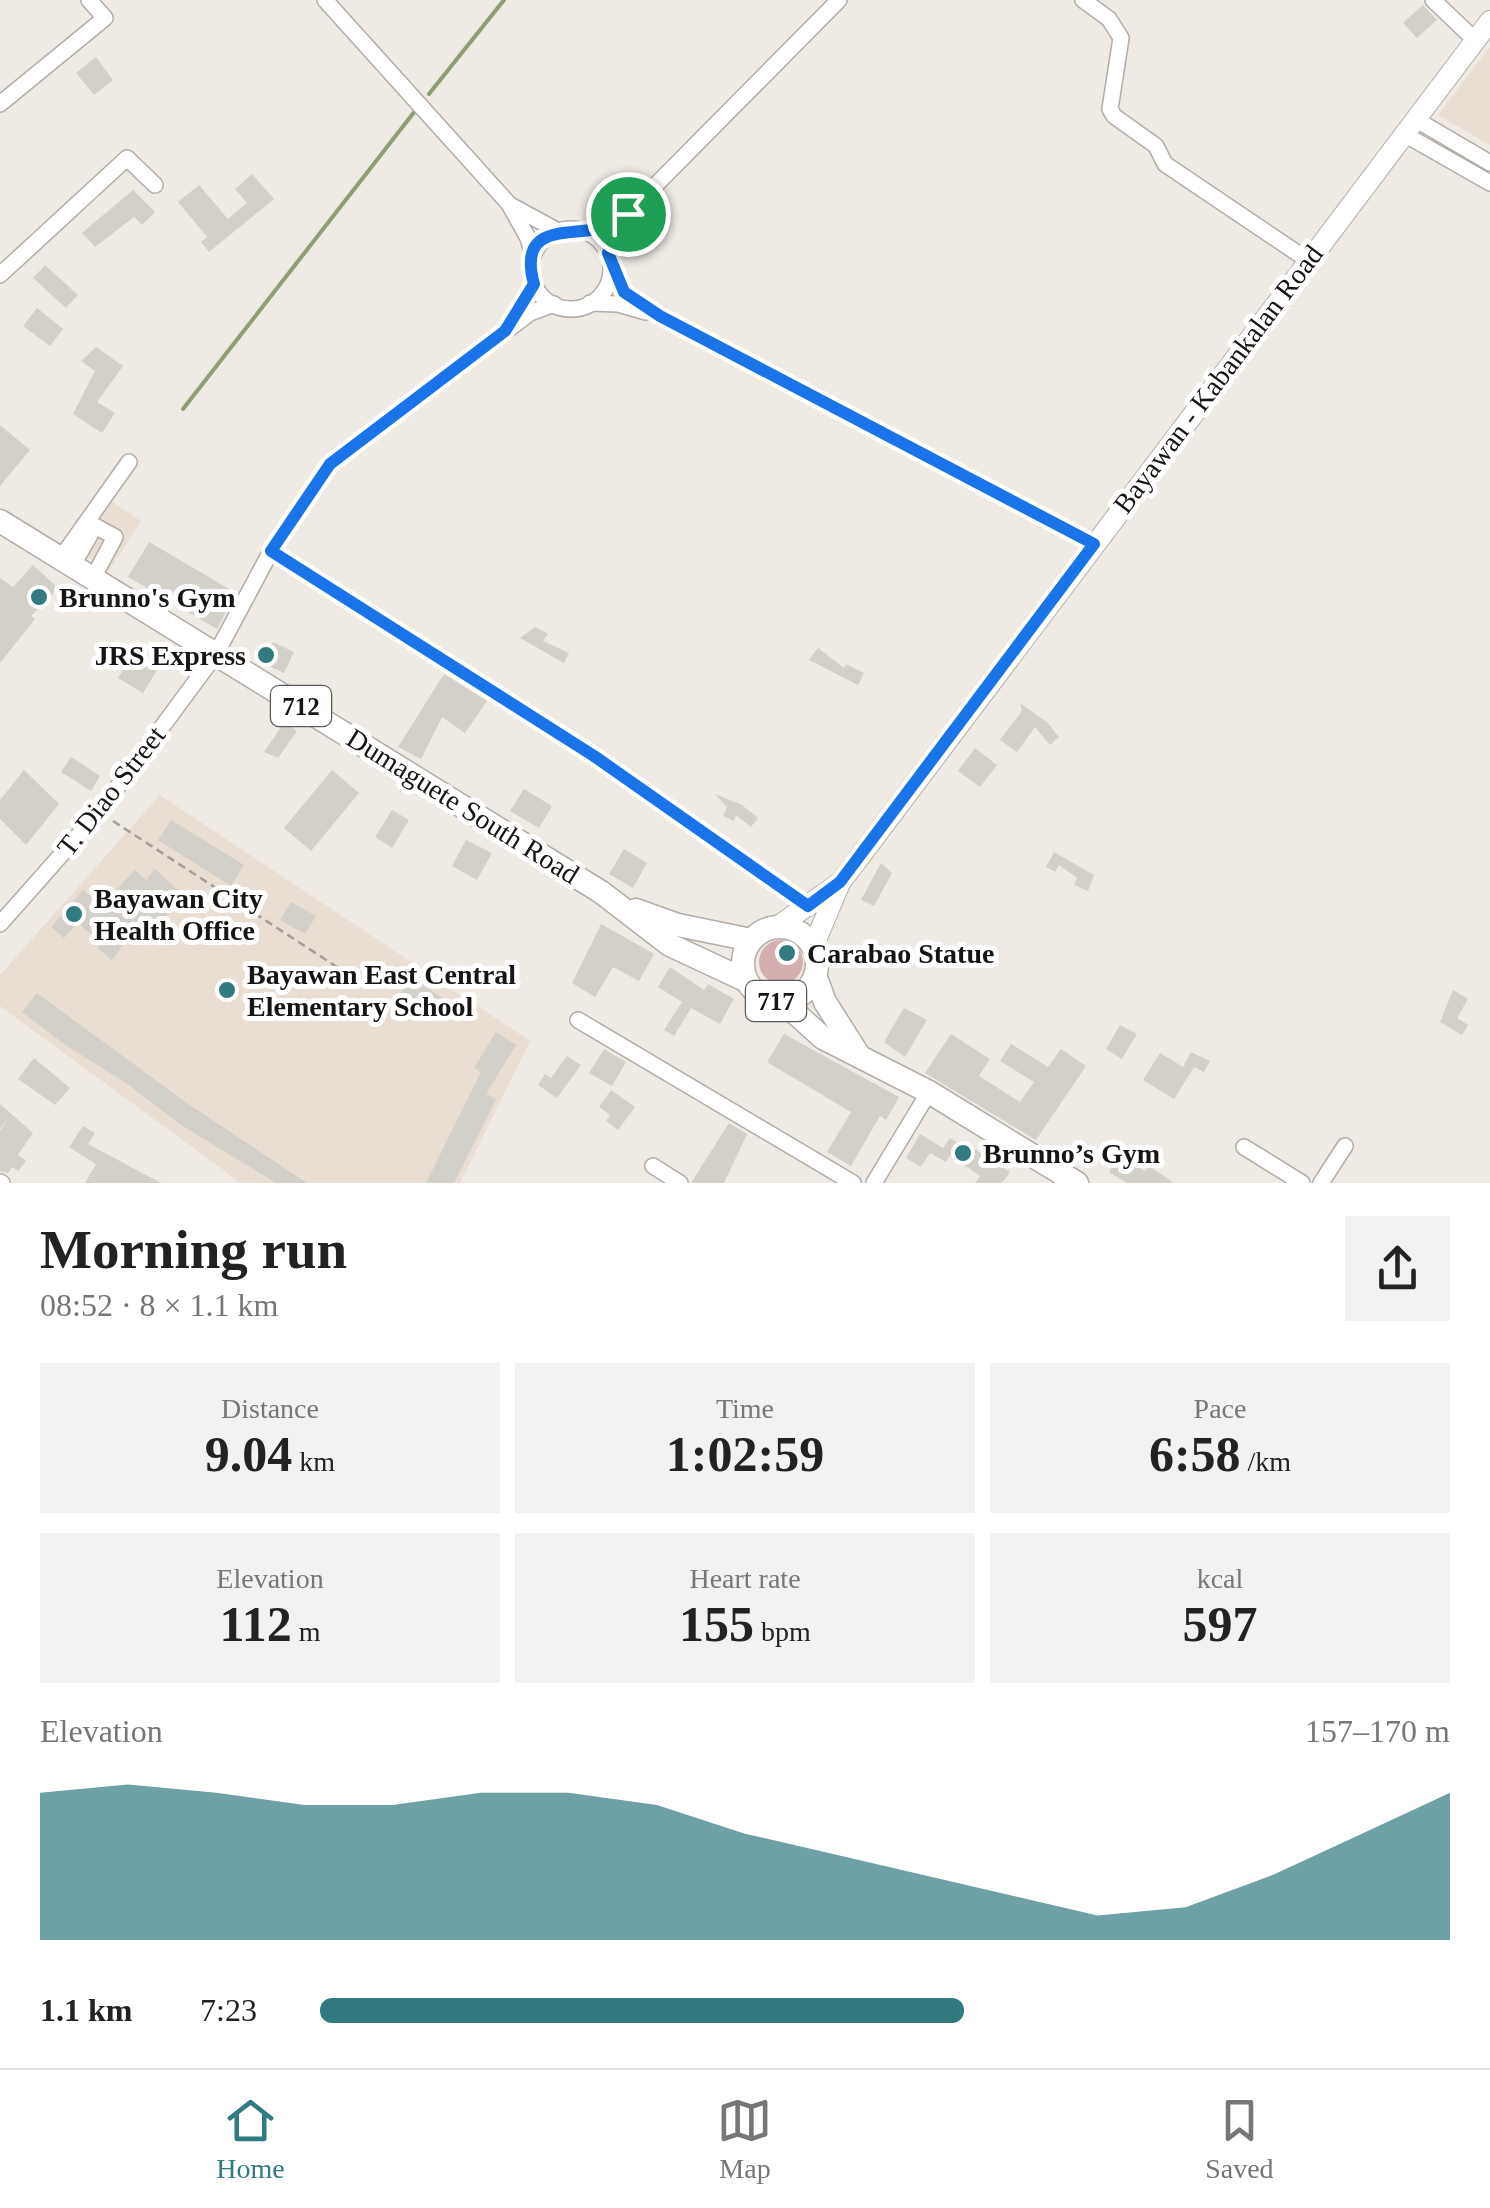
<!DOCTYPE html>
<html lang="en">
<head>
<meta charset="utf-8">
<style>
  body { margin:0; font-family:Georgia,serif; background:#f2f2f2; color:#222; height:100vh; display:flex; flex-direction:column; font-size:38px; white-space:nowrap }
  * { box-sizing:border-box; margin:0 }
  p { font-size:32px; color:#767676 }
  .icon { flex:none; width:55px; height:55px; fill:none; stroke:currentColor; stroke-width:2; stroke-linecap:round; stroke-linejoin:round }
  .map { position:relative; height:1183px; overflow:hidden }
  .panel { display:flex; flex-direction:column; background:#fff; flex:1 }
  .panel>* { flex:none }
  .pin { position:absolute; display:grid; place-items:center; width:85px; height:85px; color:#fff; margin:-42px; border:5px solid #fff; border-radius:50%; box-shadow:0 2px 10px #0007 }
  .round { display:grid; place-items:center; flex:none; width:105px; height:105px; border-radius:0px; background:#f2f2f2 }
  .head { display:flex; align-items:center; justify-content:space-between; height:170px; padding:0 40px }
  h1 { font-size:55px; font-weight:800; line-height:75px }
  .stats { display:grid; grid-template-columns:repeat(3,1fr); gap:15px; height:170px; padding:10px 40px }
  .stats div { display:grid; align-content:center; border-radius:0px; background:#f2f2f2; text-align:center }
  .stats b { font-size:50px; font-weight:800 }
  .stats small { font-size:28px; font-weight:400 }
  .stats p { font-size:28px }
  .chart { height:280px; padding:20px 40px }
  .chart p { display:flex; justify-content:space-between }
  .chart svg { width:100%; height:180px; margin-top:10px; fill:#317a80; opacity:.7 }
  ul { padding:0 40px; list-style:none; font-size:32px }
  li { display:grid; grid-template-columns:160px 120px 1fr; align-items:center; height:75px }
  li i { height:25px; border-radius:12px; background:#317a80 }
  .dock { display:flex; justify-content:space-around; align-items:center; height:140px; border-top:2px solid #e0e0e0; background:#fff; font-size:28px; color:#767676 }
  .dock a { display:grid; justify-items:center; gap:5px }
  .dock .current { color:#317a80 }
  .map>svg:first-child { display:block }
  .built { fill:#e9ded1 }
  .green { fill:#d5afaf }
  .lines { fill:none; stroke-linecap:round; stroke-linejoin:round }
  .stream { stroke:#8e9e74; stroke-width:4 }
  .building { fill:#d2d0c8 }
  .minor-casing { stroke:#b2ada7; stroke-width:18 }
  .major-casing { stroke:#b2ada7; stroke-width:22 }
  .highway-casing { stroke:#b2ada7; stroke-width:25 }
  .path { stroke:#a19d98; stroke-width:2.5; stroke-dasharray:8 5; stroke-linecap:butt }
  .minor { stroke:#fff; stroke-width:15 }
  .major { stroke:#fff; stroke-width:20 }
  .highway { stroke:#fff; stroke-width:22 }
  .route-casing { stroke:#fff; stroke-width:20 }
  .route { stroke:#1a73e8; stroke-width:12 }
  .poi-dot { fill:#317a80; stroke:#fff; stroke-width:4 }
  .labels { text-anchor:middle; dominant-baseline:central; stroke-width:10; stroke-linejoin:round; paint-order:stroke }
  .shield { fill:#fff; stroke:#5d5b5a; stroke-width:2.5 }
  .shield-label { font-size:25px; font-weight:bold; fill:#171513 }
  .street-label { font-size:28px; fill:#171513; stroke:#fff }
  .poi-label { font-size:28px; font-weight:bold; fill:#171513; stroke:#fff; text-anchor:start }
</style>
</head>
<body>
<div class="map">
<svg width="1490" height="1183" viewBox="0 0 1490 1183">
  <rect width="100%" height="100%" fill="#f0eae4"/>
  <path class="built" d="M1490,46V145L1438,115Z
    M108,499L141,521L109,571L76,550Z
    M160,795L530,1041L460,1183H241L0,1006V975Z"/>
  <path class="green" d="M759 962a22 22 0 1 1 44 0a22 22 0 1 1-44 0Z"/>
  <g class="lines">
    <path class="stream" d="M429,94L504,0
      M183,409L415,111"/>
  </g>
  <path class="building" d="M1423,5L1437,20L1417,38L1403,23Z
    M96,57L113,80L94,95L76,73Z
    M252,174L274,199L209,252L201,242L207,237L178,202L199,185L228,219L247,203L235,189Z
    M133,190L155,212L142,225L134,217L95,247L82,233Z
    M45,265L78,295L66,308L33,278Z
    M37,308L63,329L50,346L23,326Z
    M96,347L123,366L97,402L115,413L102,433L73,414L95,371L81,361Z
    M0,425L30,450L0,486Z
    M149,542L236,593L217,629L128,577Z
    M33,565L58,588L31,616L35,619L0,663V578L13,587Z
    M535,627L548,634L543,641L569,653L564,663L520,638Z
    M273,642L294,652L284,673L262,663Z
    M818,648L844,668L846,664L864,673L858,685L809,660Z
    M135,652L159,667L143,693L118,678Z
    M444,674L487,701L465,733L442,717L421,759L398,747Z
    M1020,703L1048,723L1059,737L1050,745L1035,727L1017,752L1000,740L1022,711Z
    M284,723L297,731L278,758L264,752Z
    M975,748L997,765L980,787L958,771Z
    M71,757L100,776L91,791L61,772Z
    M24,770L59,804L26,845L0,819V800Z
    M332,770L359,793L311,851L284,828Z
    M524,789L552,806L539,828L510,811Z
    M715,794L742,805L758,818L751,827L736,815L734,821L723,816L727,807Z
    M392,810L409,820L392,848L375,837Z
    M171,820L244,865L231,886L158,840Z
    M466,840L492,853L477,880L452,866Z
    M624,849L647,863L633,888L609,874Z
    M1054,852L1094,875L1088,891L1074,885L1077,878L1059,865L1055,872L1046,867Z
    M881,863L892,873L874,906L861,900Z
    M155,869L180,892L169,906L172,909L144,942L133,933L112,960L97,948L101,943L78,923L64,938L51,927L83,890L101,905L135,870L146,880Z
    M291,902L316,916L305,934L280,920Z
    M601,924L654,954L639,981L613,967L595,997L572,983Z
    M670,967L704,990L708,984L734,999L720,1024L691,1008L674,1036L664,1030L682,1002L658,987Z
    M410,978L450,1002L441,1016L401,992Z
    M1453,990L1468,999L1457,1018L1468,1025L1462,1035L1440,1022Z
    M37,993L184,1101L307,1183H276L181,1125L126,1083L64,1044L22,1012Z
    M904,1008L927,1020L905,1057L884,1042Z
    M1120,1025L1137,1034L1122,1059L1106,1049Z
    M496,1032L516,1045L486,1094L496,1099L454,1183H426L481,1072L474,1068Z
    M784,1034L899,1097L886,1120L880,1116L851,1166L827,1152L851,1112L767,1062Z
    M951,1034L990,1059L979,1076L1020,1102L1034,1082L1000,1061L1011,1044L1048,1067L1061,1049L1086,1066L1036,1140L925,1073Z
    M604,1049L626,1062L612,1086L589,1073Z
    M1191,1052L1210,1061L1204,1072L1194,1067L1174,1099L1143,1080L1160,1053L1183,1067Z
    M567,1056L581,1065L557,1098L538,1085L545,1074L551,1078Z
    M34,1058L70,1088L55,1105L18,1079Z
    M611,1090L635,1107L618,1130L606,1121L610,1115L599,1107Z
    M0,1104L33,1133L18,1155L26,1161L18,1171L12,1167L8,1173L0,1171V1131L8,1119L0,1129Z
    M729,1123L747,1134L724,1183H691Z
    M83,1126L95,1133L88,1144L161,1183H85L96,1164L69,1147Z
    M920,1134L943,1148L950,1138L963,1146L965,1143L1010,1172L1002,1183H975L980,1176L950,1155L946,1162L930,1153L921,1167L906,1158Z
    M1120,1155L1145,1171L1149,1166L1174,1183H1127L1109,1172Z"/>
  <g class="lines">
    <defs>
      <path id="minor" d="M325,0L509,204L528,238L533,256
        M1083,0L1109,19L1121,38L1110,109L1114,116L1156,146L1165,164L1306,259
        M1433,0L1475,40
        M0,104L105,18L89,0
        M1415,119L1490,163
        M1404,134L1490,183
        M512,206L558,231
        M531 269a40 40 0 1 1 80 0a40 40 0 1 1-80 0Z
        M584,231L607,227L628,213L839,0
        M611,268L625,292L660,316L1094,544
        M0,275L127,158L155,185
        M590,303L618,304L646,312
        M271,551L594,756L808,906
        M61,558L129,462
        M73,565L95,526L115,537L93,578
        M0,924L99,812L216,654L271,551L330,463L530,313L554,304
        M578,1020L853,1183
        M1244,1147L1302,1183
        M653,1166L680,1183
        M0,1182L2,1183
        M874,1183L929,1092
        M1321,1183L1345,1146"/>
      <path id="major" d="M777,927L838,884
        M813,947L840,883L1490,21"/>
      <path id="highway" d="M0,521L601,892L670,945L747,981
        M636,910L678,925L751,940
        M743 964a37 37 0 1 1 74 0a37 37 0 1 1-74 0Z
        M815,975L825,1002L858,1054
        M783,1002L823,1038L929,1092L1077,1183"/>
    </defs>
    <use href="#minor" class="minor-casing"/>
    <use href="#major" class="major-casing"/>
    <use href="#highway" class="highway-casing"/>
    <path class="path" d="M113,821L337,967"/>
    <use href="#minor" class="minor"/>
    <use href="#major" class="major"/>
    <use href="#highway" class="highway"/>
  </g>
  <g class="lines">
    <defs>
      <path id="route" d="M628,214L608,253L624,292L660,316L1094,544L840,882L808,906L594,756L271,551L330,464L505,331L534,284C516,218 577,239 607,226C615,224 622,218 628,214Z"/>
    </defs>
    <use href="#route" class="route-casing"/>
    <use href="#route" class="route"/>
  </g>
  <g class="poi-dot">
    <circle cx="39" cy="597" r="10"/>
    <circle cx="266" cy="655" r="10"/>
    <circle cx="74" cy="914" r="10"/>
    <circle cx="787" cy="953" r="10"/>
    <circle cx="227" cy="990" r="10"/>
    <circle cx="963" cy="1153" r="10"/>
  </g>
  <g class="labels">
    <g class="shield">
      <rect x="271" y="686" width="60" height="40" rx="8"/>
      <rect x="746" y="981" width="60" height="40" rx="8"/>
    </g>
    <g class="shield-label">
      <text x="301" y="706">712</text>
      <text x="776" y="1001">717</text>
    </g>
    <g class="street-label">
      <text transform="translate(1218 379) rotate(-53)">Bayawan - Kabankalan Road</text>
      <text transform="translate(111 791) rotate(-52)">T. Diao Street</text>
      <text transform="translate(463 806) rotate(32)">Dumaguete South Road</text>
    </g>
    <g class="poi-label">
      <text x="59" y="597">Brunno's Gym</text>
      <text x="246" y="655" text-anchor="end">JRS Express</text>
      <text x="94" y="898">Bayawan City<tspan x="94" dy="32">Health Office</tspan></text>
      <text x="807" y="953">Carabao Statue</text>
      <text x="247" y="974">Bayawan East Central<tspan x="247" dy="32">Elementary School</tspan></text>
      <text x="983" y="1153">Brunno’s Gym</text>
    </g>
  </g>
</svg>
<div class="pin" style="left:628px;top:214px;background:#1e9e55"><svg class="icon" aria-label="arrive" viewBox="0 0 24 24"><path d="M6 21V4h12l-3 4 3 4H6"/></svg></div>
</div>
<section class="panel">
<div class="head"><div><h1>Morning run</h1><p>08:52 · 8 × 1.1 km</p></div><a class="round"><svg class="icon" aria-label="share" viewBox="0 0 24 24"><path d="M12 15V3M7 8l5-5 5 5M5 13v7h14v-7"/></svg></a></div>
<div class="stats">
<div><p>Distance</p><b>9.04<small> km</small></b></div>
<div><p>Time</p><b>1:02:59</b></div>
<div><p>Pace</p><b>6:58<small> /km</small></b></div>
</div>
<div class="stats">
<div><p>Elevation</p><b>112<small> m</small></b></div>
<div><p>Heart rate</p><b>155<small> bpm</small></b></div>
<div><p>kcal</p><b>597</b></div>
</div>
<div class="chart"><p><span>Elevation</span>157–170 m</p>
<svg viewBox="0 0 160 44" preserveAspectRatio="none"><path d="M0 44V8L10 6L20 8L30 11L40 11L50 8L60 8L70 11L80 18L90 23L100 28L110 33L120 38L130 36L140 28L150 18L160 8V44z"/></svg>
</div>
<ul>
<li><b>1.1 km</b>7:23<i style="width:57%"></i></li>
</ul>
</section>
<nav class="dock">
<a class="current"><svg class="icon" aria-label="home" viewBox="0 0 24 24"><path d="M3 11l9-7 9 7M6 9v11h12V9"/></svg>Home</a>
<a><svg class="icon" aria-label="map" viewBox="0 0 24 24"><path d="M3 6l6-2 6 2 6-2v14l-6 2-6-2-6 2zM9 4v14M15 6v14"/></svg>Map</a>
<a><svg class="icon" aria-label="saved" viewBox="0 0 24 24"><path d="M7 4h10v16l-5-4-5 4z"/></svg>Saved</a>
</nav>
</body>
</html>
